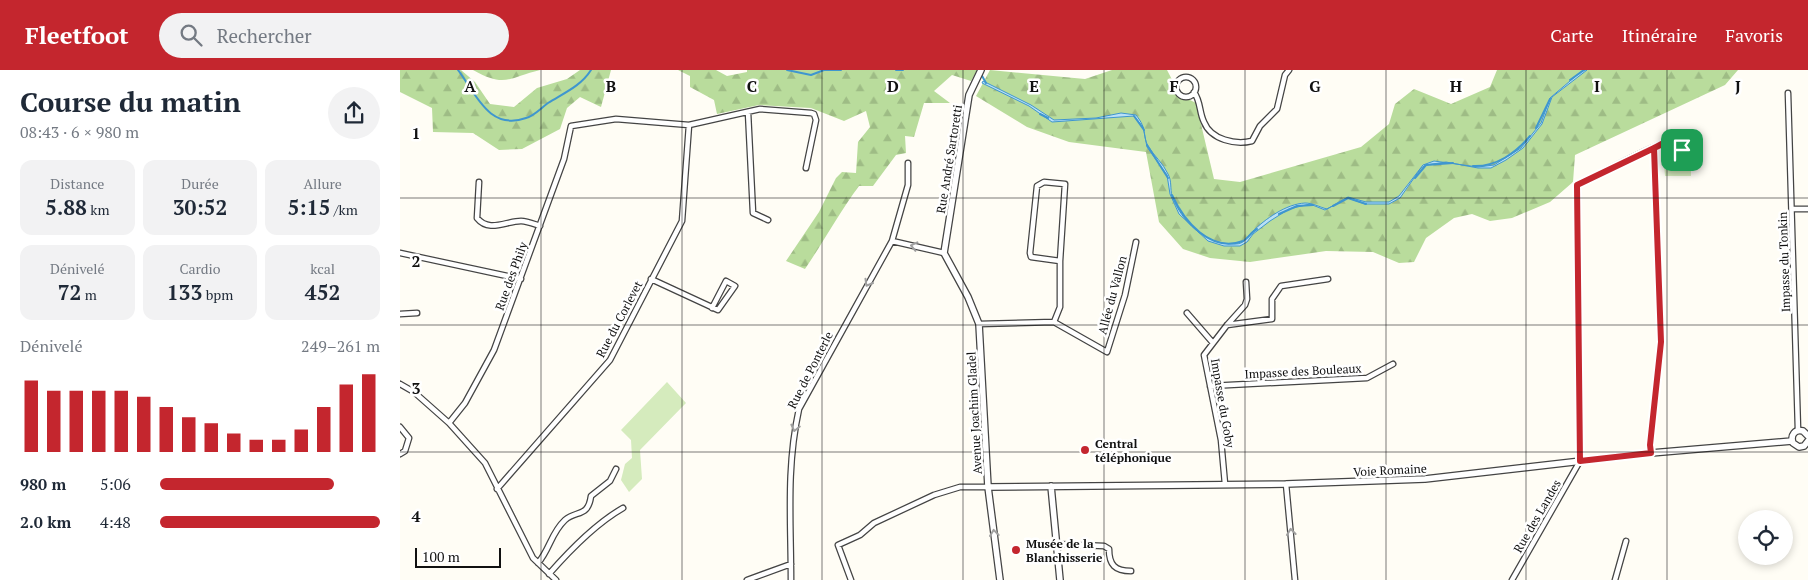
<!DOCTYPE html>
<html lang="fr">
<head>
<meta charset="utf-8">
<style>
  body { margin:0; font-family:"PT Serif",serif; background:#f2f2f3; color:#1f2937; height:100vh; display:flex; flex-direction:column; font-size:19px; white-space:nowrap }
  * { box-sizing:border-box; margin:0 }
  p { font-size:16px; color:#747a83 }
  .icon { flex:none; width:28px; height:28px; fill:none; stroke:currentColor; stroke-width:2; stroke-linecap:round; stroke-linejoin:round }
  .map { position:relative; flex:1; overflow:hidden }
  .details { display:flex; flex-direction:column; background:#fff; width:400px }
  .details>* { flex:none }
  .tools { position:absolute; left:1338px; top:440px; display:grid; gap:10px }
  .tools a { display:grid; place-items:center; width:55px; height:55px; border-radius:50%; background:#fff; box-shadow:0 2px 8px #0003; font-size:25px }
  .scale { position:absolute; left:15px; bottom:12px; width:86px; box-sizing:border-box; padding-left:5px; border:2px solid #111; border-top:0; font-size:14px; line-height:18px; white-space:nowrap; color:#111; -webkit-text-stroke:4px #fff; paint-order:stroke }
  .pin { position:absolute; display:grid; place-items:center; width:42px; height:42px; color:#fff; margin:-21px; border-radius:10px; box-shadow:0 2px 8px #0006 }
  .round { display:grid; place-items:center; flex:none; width:52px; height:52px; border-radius:26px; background:#f2f2f3 }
  .head { display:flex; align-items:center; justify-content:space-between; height:85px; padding:0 20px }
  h1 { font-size:28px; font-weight:800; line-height:38px }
  .stats { display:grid; grid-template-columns:repeat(3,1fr); gap:8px; height:85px; padding:5px 20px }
  .stats div { display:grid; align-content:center; border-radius:12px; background:#f2f2f3; text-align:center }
  .stats b { font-size:21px; font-weight:800 }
  .stats small { font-size:14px; font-weight:400 }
  .stats p { font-size:14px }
  .chart { height:140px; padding:10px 20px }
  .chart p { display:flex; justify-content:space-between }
  .chart svg { width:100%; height:90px; margin-top:5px; stroke:#c4262e; stroke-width:6 }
  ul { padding:0 20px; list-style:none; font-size:16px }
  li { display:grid; grid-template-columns:80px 60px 1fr; align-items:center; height:38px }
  li i { height:12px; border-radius:6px; background:#c4262e }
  header { display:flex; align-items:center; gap:30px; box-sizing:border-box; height:70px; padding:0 25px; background:#c4262e; color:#fff }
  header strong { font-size:24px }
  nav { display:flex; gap:28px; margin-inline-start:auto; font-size:18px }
  .search { width:350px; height:45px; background:#f2f2f3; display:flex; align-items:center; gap:12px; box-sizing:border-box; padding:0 18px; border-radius:28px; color:#747a83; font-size:19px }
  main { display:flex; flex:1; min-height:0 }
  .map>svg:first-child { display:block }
  .forest { fill:url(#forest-firs) }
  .park { fill:#d5ebbd }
  .water { fill:#b9e0f7; stroke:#3f96cf }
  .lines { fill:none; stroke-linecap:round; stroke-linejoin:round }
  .stream { stroke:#3f96cf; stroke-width:2 }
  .minor-casing { stroke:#444; stroke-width:7 }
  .tertiary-casing { stroke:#444; stroke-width:8 }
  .minor { stroke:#fff; stroke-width:4.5 }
  .tertiary { stroke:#fff; stroke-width:5.5 }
  .oneway { stroke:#a0a0a0 }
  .route-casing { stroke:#fff; stroke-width:10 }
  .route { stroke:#c4262e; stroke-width:6 }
  .grid { fill:none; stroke:#111; stroke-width:1; stroke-opacity:0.55 }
  .poi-dot { fill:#c4262e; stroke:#fff; stroke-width:2 }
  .labels { text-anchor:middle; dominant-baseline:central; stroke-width:5; stroke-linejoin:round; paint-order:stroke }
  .street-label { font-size:12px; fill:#111; stroke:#fff }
  .poi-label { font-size:12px; font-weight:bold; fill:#111; stroke:#fff; text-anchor:start }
  .grid-label { font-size:16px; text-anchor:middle; font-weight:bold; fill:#111; stroke:#fff; stroke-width:5; stroke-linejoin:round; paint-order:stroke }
</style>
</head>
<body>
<header>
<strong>Fleetfoot</strong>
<div class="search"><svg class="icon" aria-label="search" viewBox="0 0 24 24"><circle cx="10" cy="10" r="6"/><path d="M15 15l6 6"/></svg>Rechercher</div>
<nav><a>Carte</a><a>Itinéraire</a><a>Favoris</a></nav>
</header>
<main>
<section class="details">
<div class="head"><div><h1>Course du matin</h1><p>08:43 · 6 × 980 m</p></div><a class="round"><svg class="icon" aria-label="share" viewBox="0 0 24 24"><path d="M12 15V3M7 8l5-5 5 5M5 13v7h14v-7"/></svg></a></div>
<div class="stats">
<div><p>Distance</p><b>5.88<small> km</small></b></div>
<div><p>Durée</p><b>30:52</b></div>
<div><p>Allure</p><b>5:15<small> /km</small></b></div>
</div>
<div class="stats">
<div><p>Dénivelé</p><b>72<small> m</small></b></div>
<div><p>Cardio</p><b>133<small> bpm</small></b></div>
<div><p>kcal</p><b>452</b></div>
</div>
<div class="chart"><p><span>Dénivelé</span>249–261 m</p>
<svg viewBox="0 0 160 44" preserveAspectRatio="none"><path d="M5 44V9M15 44V14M25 44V14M35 44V14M45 44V14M55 44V17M65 44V22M75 44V27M85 44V30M95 44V35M105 44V38M115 44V38M125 44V33M135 44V22M145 44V11M155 44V6"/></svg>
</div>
<ul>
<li><b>980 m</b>5:06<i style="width:79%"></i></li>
<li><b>2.0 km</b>4:48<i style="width:100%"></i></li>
</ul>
</section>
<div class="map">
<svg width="1408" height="510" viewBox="0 0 1408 510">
  <defs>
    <pattern id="forest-firs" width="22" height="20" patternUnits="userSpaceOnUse" patternTransform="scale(1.25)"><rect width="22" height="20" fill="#b9dc9c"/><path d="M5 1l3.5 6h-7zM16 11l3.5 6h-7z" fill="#9ebc85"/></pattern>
  </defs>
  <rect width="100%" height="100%" fill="#fffdf5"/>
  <path class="forest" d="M0,0H61L75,12L90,34L114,37L137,18L167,9L180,0H211L201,37L180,27L167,38L160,59L122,79L99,80L73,63L33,62L32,38L0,22Z
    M73,0H140C108,8 105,18 73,0Z
    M278,0H316L327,6L347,2V0H577L571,11L552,5L534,21L550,33H524L514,67L505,66L506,83L496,85L473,116H459C439,143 424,171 405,199L386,191L419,142L436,108L442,102L456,103L458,72L470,57L466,41L444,51L411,38L359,35L317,44L314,30L290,17V6Z
    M590,0L685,9L712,0H767L780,25L796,33L814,109L840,112L961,77L989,54L995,34L1014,19L1051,34L1090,17L1097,0H1338L1325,15L1175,85L1173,112L1150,132L1112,148L1090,151L1072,144L1054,148L1026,168L1014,192L999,193L973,182L926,181L850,192L810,188L783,179L759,152L746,82L669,72L627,57L576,26Z"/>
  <path class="park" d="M1272,76L1273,79L1276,78L1278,84L1291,83V106H1265L1263,79Z
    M267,312L286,333L240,380L242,409L229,422L221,410L225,394L232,388L231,370L221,360Z"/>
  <path class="water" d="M1183,0H1187L1152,27L1142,54L1123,78L1106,90L1091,98H1078L1046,92L1026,95L1021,98L1000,128L989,134H965L948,128L925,140L910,134L889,139L870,151L853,164L847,172L840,176H824L808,171L779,144L770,124L767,105L747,77L743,57L734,46L652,52L629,36L582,13L583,11L631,35L654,50L696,48L721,43L736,45C748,60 742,64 748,76C754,86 763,93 768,104C772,111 770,119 772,126C782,152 805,175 835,174C845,174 845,168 852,162C865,149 886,134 905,133C913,133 919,137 927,139L948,127L966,132H989L999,126L1023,95L1034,91L1078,97L1094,95L1121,78L1141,53L1150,28Z"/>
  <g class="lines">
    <path class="stream" d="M58,0C76,24 89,61 126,48C134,46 141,38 148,33C164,23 181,16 191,0
      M387,0L411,5L424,0H441
      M496,0H503
      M581,4L586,13
      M1170,10L1184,0
      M640,44L648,48
      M734,46L744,60
      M1136,58L1150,29
      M747,75L768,108
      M1073,96C1096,97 1116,83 1130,66
      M1015,108L1026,95L1053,93
      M772,125C784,151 810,183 843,171C848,169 851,162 857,159
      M933,136L948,128L966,134
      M879,144L897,136L913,135"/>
    <defs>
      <path id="minor" d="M776 17a10 10 0 1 1 20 0a10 10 0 1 1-20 0Z
        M794,22C801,32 799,42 804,52C811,70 836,75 852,71L860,56L877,39L885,5L889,0
        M1388,23L1398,360
        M348,42L353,143L368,150
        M79,112L77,148C89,163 106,151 121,151C127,151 134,154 140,156
        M1392,139H1408
        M492,171L544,183
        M0,183L121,209
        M251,209L318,240L335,216L326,211L312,238
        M787,243L813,273
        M0,244L17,243
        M654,252L660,237V191L665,114L644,112L637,116L630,183L631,187L660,191
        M579,254L654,252L707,282L725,225L736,172
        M827,255L872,249V229L881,216L928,209
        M0,314L14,322L49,353L85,393L133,488L156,510
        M810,316L967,308L993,294
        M49,353L65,333L94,280L164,89L171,56L216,49L289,55L360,39L411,43L414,44L416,50L406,98
        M0,357L9,368L5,381L0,384
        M1251,383L1250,375L1261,271L1254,78
        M825,414L821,370L804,285L827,255L845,235L847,229L846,212
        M886,414L895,510
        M97,419L210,290L282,151L289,55
        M656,474L704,476L709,479C709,495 715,501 731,501
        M138,493C150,479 151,463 165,450C176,440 188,448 191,426L210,411L216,399
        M149,504C170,480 195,454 223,438
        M347,510L391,494
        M391,510C391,451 386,398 399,339L492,171L508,115V93
        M451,510L438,475L460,465L474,453L534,425L560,417H588
        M1112,510L1180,391L1177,115C1195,106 1274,64 1288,64L1291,67V80H1282L1275,68
        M1215,510L1226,471"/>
      <path id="tertiary" d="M581,0L569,25L544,183L568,227L579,254L588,417L600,510
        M1408,366L1403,361C1395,359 1390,365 1393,373L1399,377L1404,376L1408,371
        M651,416L660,510
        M588,417L886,414L1025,409L1251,383L1392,371"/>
    </defs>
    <use href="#minor" class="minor-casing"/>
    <use href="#tertiary" class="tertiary-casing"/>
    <use href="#minor" class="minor"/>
    <use href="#tertiary" class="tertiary"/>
  </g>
  <defs><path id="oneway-chevron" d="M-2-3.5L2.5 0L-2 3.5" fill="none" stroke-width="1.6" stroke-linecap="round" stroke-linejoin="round" transform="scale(1.25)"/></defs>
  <g class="oneway">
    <use href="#oneway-chevron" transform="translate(514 176) rotate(-167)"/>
    <use href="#oneway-chevron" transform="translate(468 213) rotate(120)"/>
    <use href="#oneway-chevron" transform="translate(395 358) rotate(103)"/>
    <use href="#oneway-chevron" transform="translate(891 462) rotate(-96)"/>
    <use href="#oneway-chevron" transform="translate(594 463) rotate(-97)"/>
  </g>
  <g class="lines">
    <defs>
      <path id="route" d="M1282,80L1275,68L1177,115L1180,391L1251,383L1250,375L1261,272L1254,78C1264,73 1277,64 1288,64L1291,67V80H1282"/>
    </defs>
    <use href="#route" class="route-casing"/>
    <use href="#route" class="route"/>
  </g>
  <path class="grid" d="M141,0V510M282,0V510M422,0V510M563,0V510M704,0V510M845,0V510M986,0V510M1126,0V510M1267,0V510M0,128H1408M0,255H1408M0,382H1408"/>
  <g class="poi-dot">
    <circle cx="685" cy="380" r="5"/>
    <circle cx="616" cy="480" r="5"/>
  </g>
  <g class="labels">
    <g class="street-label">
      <text transform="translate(549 89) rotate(-81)">Rue André Sartoretti</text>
      <text transform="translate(1384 192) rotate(-92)">Impasse du Tonkin</text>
      <text transform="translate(111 206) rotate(-70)">Rue des Phily</text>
      <text transform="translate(712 225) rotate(-75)">Allée du Vallon</text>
      <text transform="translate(219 249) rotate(-62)">Rue du Corlevet</text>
      <text transform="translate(410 300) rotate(-63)">Rue de Ponterle</text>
      <text transform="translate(903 301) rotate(-3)">Impasse des Bouleaux</text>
      <text transform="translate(823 333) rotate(80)">Impasse du Goby</text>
      <text transform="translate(574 343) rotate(-93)">Avenue Joachim Gladel</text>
      <text transform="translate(990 400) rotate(-3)">Voie Romaine</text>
      <text transform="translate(1137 446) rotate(-60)">Rue des Landes</text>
    </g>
    <g class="poi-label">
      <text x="695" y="373">Central<tspan x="695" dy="14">téléphonique</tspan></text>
      <text x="626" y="473">Musée de la<tspan x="626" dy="14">Blanchisserie</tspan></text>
    </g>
  </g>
  <g class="grid-label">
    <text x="70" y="22">A</text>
    <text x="211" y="22">B</text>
    <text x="352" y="22">C</text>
    <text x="493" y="22">D</text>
    <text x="634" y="22">E</text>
    <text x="774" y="22">F</text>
    <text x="915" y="22">G</text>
    <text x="1056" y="22">H</text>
    <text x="1197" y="22">I</text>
    <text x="1338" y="22">J</text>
    <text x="16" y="69">1</text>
    <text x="16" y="197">2</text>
    <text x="16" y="324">3</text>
    <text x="16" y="452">4</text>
  </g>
</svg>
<div class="tools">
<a><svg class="icon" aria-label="locate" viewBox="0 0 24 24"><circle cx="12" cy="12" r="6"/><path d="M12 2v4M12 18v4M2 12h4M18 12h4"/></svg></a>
</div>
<div class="scale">100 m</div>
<div class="pin" style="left:1282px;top:80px;background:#1e9e55"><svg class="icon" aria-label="arrive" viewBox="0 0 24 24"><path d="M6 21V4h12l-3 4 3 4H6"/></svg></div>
</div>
</main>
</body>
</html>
